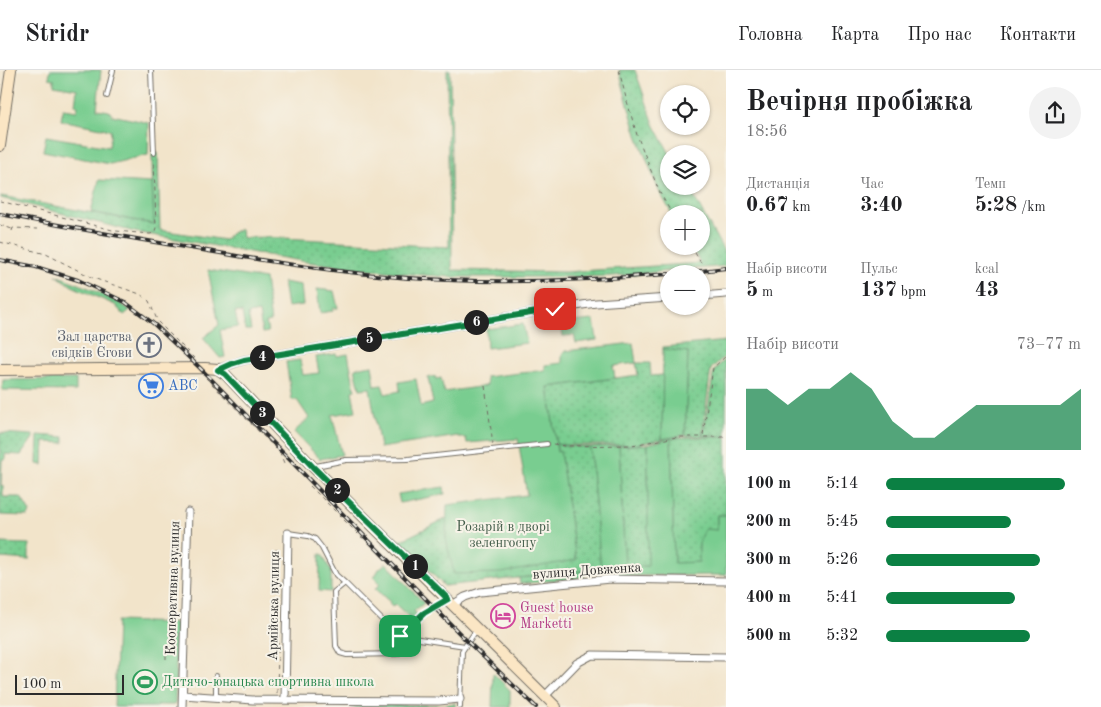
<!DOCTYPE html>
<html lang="uk">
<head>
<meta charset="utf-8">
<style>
  body { margin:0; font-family:"Old Standard TT",serif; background:#f2f2f2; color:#202124; height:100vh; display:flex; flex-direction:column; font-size:19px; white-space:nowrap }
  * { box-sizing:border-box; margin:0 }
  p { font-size:16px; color:#757577 }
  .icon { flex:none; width:28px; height:28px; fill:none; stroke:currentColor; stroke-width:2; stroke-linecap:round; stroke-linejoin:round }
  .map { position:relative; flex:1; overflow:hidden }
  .sheet { display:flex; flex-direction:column; background:#fff; width:375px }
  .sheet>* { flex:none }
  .fabs { position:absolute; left:660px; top:15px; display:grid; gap:10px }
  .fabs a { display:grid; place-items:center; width:50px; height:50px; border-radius:50%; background:#fff; box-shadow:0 1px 4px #0004; font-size:25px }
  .scale { position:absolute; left:15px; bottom:12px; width:109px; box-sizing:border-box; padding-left:5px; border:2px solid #2b2b2b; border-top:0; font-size:14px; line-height:18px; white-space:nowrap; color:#2b2b2b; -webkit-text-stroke:4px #f7f3e8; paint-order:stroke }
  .pin { position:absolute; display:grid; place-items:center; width:42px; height:42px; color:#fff; margin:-21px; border-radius:10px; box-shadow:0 2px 8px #0006 }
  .km { position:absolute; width:25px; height:25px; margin:-12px; border-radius:50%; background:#222; color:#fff; font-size:14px; line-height:25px; text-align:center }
  .round { display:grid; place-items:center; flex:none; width:52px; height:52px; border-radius:26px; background:#f2f2f2 }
  .summary { display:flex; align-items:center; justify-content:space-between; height:85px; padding:0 20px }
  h1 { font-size:28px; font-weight:800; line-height:38px }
  .metrics { display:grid; grid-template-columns:repeat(3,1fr); gap:8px; height:85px; padding:5px 20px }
  .metrics div { display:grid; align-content:center }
  .metrics b { font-size:21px; font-weight:800 }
  .metrics small { font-size:14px; font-weight:400 }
  .metrics p { font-size:14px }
  .chart { height:140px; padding:10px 20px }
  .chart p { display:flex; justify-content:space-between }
  .chart svg { width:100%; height:90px; margin-top:5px; fill:#0b8043; opacity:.7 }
  ul { padding:0 20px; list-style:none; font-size:16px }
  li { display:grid; grid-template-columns:80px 60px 1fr; align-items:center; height:38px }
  li i { height:12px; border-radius:6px; background:#0b8043 }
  header { display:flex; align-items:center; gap:30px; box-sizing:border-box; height:70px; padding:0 25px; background:#fff; border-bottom:1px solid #e0e0e0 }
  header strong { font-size:24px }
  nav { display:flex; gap:28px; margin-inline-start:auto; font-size:18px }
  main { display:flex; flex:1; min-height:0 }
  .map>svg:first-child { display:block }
  .grass { fill:url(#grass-dots); stroke:#527c5e }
  .green { fill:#79cd90; stroke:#527c5e }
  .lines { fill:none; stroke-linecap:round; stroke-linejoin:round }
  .lane-casing { stroke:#716c63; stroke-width:6 }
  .street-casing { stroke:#716c63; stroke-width:9 }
  .secondary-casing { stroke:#716c63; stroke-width:12 }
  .path { stroke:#716c63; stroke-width:1; stroke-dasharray:4 4; stroke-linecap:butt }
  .lane { stroke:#fff; stroke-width:4 }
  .street { stroke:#fff; stroke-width:7 }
  .secondary { stroke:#fbe6c4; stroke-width:10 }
  .rail-casing { stroke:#2b2b2b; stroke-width:4 }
  .rail { stroke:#f7f3e8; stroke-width:2; stroke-dasharray:5.5; stroke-linecap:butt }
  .route-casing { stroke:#fff; stroke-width:10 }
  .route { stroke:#0b8043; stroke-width:6 }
  .labels { text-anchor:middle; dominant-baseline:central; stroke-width:4; stroke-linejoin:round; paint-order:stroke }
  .worship-label { font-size:14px; fill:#5b616d; stroke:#f7f3e8; text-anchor:end }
  .shop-label { font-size:14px; fill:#366cbe; stroke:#f7f3e8; text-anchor:start }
  .park-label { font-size:14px; fill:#425c49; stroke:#f7f3e8 }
  .street-label { font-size:14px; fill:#2b2b2b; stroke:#f7f3e8 }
  .hotel-label { font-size:14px; fill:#b23c85; stroke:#f7f3e8; text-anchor:start }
  .leisure-label { font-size:14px; fill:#27864d; stroke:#f7f3e8; text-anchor:start }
</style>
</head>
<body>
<header>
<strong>Stridr</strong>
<nav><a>Головна</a><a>Карта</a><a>Про нас</a><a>Контакти</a></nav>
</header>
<main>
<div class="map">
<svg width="726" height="637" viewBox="0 0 726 637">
  <defs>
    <pattern id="grass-dots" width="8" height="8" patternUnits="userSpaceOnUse" patternTransform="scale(1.25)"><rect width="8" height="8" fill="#79cd90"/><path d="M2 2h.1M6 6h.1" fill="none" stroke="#69b07c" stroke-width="1.8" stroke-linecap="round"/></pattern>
  </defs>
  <rect width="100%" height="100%" fill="#f7f3e8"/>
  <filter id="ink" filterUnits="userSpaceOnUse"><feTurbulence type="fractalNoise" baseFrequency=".02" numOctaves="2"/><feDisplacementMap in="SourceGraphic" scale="10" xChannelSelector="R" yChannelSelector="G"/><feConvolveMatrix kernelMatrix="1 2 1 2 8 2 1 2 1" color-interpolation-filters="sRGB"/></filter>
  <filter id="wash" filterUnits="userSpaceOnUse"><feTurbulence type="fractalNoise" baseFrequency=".0096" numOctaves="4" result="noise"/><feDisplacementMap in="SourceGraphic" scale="20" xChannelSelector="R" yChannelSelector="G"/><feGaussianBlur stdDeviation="1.12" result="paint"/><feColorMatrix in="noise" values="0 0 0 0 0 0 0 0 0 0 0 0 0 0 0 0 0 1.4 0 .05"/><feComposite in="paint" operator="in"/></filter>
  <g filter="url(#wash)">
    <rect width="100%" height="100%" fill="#f2e4ca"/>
    <path class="grass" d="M447,0H450L452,200L565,202L700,193L691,176H701V144H672L659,121L637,65L626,28L619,0H635L654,54L670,84H669V116H688L726,185V196L614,206L576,207H452L411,204L307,192L135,162L1,128V126L153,154L152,84L158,83L160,160L225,170C230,164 233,161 241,159L242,168L265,167L449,177Z
      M56,205C81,215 108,224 130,240L124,245L115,235L72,216Z
      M726,271V285L711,299L702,366L685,365L688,282L663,279V277Z
      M726,288V366H703L714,301Z
      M636,293H650L651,306L663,305L662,369L632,375H564L556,374L548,317L638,305Z
      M0,363L33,365V368L21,385L5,384V390H2L1,415L3,416V427H21L30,442L28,446L0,445Z
      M38,365L64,367V373L44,372L43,395L37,394Z
      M686,367H726V445H717V460L699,473L700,492L674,494L671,368Z
      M556,374L565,376L590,377L601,499L444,516L400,471L447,448L446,469L576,490L560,382H557Z
      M648,374L649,496L625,497L619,376Z
      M0,473L29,474V490L0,488Z"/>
    <path class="green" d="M50,0H101L97,39L109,41L112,45L149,53L148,85L110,94L43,81L46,66L109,77L111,60L61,50L63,39L77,41L78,36L75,35L77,19L54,15V9L49,8Z
      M99,110L152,113L154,154L91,142Z
      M208,200L265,209L271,252L266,253L268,262L262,263L259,242L248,244L251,260H245L242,242H235L238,257L220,260L225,287L220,288L203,268L219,255Z
      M283,212L301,215L303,235L287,237Z
      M317,219L334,221L338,238H333V241L320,243Z
      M594,250L597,270L576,273L574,265L563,266L561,253Z
      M523,254L527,273L487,278L486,259Z
      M633,273L636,293L613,296L615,308L548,317L557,382L560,381L576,490L501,503L454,504L446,469L447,435L527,425L518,369L467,373L466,368H459L458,366L380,378L370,318L360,319L355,298L372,295L375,316L382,315L385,324L400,321L399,312L416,309L421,336L433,333L428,308L435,306L436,309L441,308L444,322L485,316L487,315L486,307L545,300V295L562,293V285L565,281Z
      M663,279L688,282L685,365L662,369Z
      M336,284L337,286L348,284L355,320L352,321L356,341L332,345L342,385L320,389L294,362L309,348L297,330H292L286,292L300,290L303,305L319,303L316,287Z
      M76,309V321L2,320L3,310Z
      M671,368L674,493L699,492V473L705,459L717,460V445H726V505L605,506V499H601L590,377L619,376L625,497L648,496V374Z
      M444,417L445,424L400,433L398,424Z
      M320,484H322L331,501V522L319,521Z
      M386,493L424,533L414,541L418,546L411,552L408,549L410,548L395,534L392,537L389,534L390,532L375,519L380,514L374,508L379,499Z
      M585,501V507L520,514L519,508Z
      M117,551L177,553L175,635H158L157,637H114Z
      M493,603L510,620V637H492Z
      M455,633V637H352L355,634L443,635Z"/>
  </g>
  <g filter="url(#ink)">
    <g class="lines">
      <defs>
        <path id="lane" d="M151,0L154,83
          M107,26L113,0
          M316,396L346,390L408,389L547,374
          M288,463L308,466L315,469L322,478L336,505L345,513
          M411,568L405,579L397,584L347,585L340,583L336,576L334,522L345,513L395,563L400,566L465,576
          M216,628V606
          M460,637L462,581L477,559"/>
        <path id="street" d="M701,226L726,224
          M218,299L244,290L555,239L596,233L669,228
          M454,534L465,527L480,522L610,509L726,511
          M183,625L253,630L439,631L460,629
          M545,626L577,593L592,585L726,587
          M285,630L288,463
          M182,637L188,442"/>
        <path id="secondary" d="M0,76L11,0
          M0,300L205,298L218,299L225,304L313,397L556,637"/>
      </defs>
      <use href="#lane" class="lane-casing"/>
      <use href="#street" class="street-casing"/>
      <use href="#secondary" class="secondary-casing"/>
      <path class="path" d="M619,0L626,28L637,65L659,121L672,144
        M0,131L116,161L150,164L154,163L156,158L154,89
        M0,155L12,159
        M12,161L13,158L37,159
        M0,172L46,184L93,208L140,224L149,231L158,252L195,289
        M691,176L701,193
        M206,308L280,383L284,393
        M485,316L493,374
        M703,365L713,298L726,286
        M553,374L565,376L632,375L677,367H726
        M310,416L361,467L363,468L369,465
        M275,480H281
        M405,561L424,543L439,535
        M166,589V581
        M277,623L279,537"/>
      <use href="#lane" class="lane"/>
      <use href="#street" class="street"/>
      <use href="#secondary" class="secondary"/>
      <defs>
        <path id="rail" d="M0,144C73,158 146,171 220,183C282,194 345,203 408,208C495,214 582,211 669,204
          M0,190L36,197L78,210L125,232L154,254L200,298L468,572L536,637
          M676,204L726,198"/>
      </defs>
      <use href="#rail" class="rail-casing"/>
      <use href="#rail" class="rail"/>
    </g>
  </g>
  <g class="lines" filter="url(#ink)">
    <defs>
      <path id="route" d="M400,566L424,543L448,529L313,397L225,304L218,300L231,294L244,290L555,239"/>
    </defs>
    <use href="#route" class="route-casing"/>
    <use href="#route" class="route"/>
  </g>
  <defs>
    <symbol id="church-ring" viewBox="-11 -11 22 22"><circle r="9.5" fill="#f7f3e8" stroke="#6b7280" stroke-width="1.5"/><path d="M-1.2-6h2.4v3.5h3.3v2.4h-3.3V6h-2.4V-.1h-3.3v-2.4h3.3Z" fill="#6b7280"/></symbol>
    <symbol id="supermarket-ring" viewBox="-11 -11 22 22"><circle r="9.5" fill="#f7f3e8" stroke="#3f7fe0" stroke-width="1.5"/><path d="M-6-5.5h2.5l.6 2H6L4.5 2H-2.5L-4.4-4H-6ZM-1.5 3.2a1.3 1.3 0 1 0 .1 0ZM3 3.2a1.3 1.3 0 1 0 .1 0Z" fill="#3f7fe0"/></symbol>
    <symbol id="hotel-ring" viewBox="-11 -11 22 22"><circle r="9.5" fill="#f7f3e8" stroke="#d1479c" stroke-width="1.5"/><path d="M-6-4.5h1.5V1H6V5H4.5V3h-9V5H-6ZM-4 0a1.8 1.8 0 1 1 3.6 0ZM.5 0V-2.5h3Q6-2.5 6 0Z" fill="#d1479c"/></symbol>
    <symbol id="stadium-ring" viewBox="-11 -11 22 22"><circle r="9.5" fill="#f7f3e8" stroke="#2e9e5b" stroke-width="1.5"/><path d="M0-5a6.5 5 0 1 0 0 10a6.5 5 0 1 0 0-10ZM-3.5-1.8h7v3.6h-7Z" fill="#2e9e5b"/></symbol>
  </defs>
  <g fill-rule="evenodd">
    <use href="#church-ring" x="135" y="261" width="28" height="28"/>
    <use href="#supermarket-ring" x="137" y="302" width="28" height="28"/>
    <use href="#hotel-ring" x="489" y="532" width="28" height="28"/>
    <use href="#stadium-ring" x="131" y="598" width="28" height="28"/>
  </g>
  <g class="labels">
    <g class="worship-label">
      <text x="132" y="267">Зал царства<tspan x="132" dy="16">свідків Єгови</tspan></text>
    </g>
    <g class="shop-label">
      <text x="168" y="316">ABC</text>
    </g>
    <g class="park-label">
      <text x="503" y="457">Розарій в дворі<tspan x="503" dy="16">зеленгоспу</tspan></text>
    </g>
    <g class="street-label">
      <text transform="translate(587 501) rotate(-4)">вулиця Довженка</text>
      <text transform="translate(173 518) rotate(-88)">Кооперативна вулиця</text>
      <text transform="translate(274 536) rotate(-89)">Армійська вулиця</text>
    </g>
    <g class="hotel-label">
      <text x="520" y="538">Guest house<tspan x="520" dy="16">Marketti</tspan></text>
    </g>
    <g class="leisure-label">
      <text x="162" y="612">Дитячо-юнацька спортивна школа</text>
    </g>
  </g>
</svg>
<div class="fabs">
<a><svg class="icon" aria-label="locate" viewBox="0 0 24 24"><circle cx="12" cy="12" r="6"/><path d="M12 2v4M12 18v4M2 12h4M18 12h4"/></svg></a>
<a><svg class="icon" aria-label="layers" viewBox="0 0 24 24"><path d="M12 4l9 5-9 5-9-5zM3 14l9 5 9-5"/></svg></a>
<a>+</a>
<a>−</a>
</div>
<div class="scale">100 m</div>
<div class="pin" style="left:400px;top:566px;background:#1e9e55"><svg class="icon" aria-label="arrive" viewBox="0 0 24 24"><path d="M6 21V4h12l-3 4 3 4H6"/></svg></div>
<div class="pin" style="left:555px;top:239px;background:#d93025"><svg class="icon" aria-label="check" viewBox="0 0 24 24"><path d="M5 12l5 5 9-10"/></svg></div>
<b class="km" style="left:415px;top:496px">1</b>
<b class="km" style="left:337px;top:420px">2</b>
<b class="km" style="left:262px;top:343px">3</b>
<b class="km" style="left:262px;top:287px">4</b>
<b class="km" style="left:369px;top:269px">5</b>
<b class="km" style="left:476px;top:252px">6</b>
</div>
<section class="sheet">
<div class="summary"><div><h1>Вечірня пробіжка</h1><p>18:56</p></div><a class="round"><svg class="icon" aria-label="share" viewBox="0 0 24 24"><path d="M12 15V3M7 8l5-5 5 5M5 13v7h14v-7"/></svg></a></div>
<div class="metrics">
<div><p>Дистанція</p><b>0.67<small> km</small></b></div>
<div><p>Час</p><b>3:40</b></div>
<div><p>Темп</p><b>5:28<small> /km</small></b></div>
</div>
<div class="metrics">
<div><p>Набір висоти</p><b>5<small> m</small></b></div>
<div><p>Пульс</p><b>137<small> bpm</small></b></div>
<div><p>kcal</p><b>43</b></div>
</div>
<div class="chart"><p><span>Набір висоти</span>73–77 m</p>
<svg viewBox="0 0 160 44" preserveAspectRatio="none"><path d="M0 44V14L10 14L20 22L30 14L40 14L50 6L60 14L70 30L80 38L90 38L100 30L110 22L120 22L130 22L140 22L150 22L160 14V44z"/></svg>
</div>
<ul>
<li><b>100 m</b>5:14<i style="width:92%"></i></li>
<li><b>200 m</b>5:45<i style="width:64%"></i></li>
<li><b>300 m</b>5:26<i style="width:79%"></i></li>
<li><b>400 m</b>5:41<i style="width:66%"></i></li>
<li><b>500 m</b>5:32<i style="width:74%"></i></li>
</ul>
</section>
</main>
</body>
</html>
